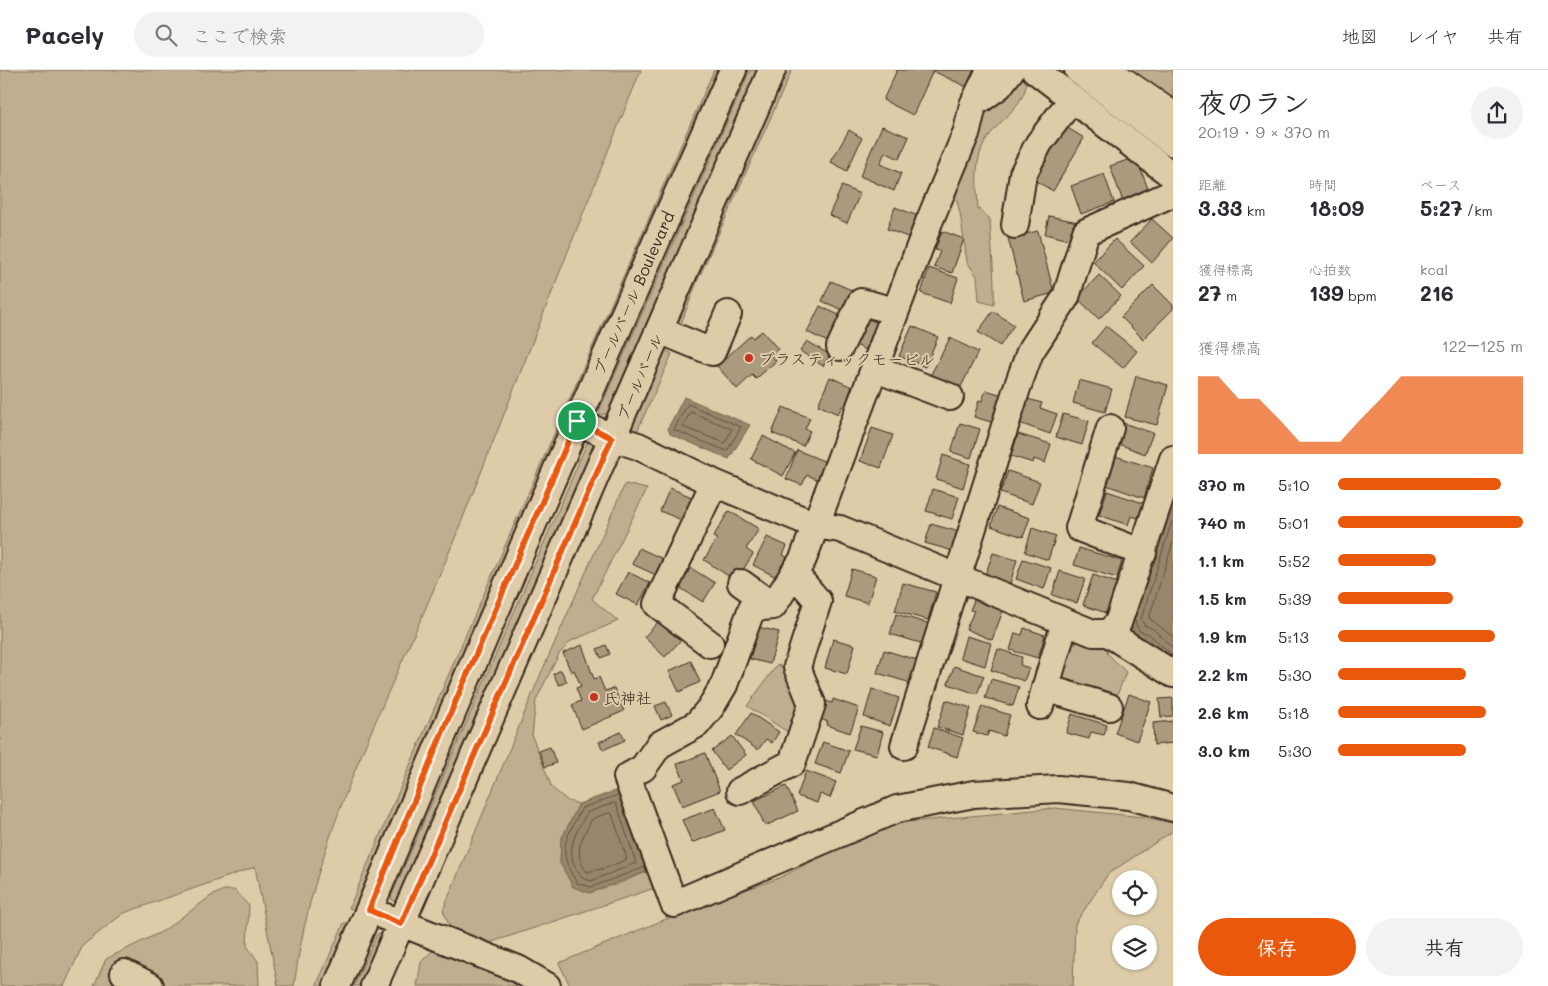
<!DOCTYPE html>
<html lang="ja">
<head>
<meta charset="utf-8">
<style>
  body { margin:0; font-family:Mali,"Klee One",sans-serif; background:#f2f2f3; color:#2b2b33; height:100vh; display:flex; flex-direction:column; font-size:19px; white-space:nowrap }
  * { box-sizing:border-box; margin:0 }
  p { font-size:16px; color:#7c7c81 }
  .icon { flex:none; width:28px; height:28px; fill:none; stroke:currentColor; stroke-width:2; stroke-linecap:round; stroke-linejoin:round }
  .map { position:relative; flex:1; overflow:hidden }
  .side { display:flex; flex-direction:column; background:#fff; width:375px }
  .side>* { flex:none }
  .fabs { position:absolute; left:1112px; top:800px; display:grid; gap:10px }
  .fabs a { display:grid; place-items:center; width:45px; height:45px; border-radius:50%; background:#fff; box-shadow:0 1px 4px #0004; font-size:25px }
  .pin { position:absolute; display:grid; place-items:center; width:42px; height:42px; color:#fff; margin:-21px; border:2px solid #fff; border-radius:50%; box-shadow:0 1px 5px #0007 }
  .round { display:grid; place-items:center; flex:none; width:52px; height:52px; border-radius:26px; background:#f2f2f3 }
  .headline { display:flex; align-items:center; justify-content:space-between; height:85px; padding:0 25px }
  h1 { font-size:28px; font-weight:700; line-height:38px }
  .metrics { display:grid; grid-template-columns:repeat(3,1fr); gap:8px; height:85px; padding:5px 25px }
  .metrics div { display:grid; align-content:center }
  .metrics b { font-size:21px; font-weight:700 }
  .metrics small { font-size:14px; font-weight:400 }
  .metrics p { font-size:14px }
  .chart { height:140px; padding:10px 25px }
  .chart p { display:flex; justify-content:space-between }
  .chart svg { width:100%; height:90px; margin-top:5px; fill:#ea580c; opacity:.7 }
  .button { display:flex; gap:10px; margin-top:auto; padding:10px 25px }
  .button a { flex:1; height:58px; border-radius:30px; background:#ea580c; color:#fff; font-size:20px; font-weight:700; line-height:58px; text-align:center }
  .button a+a { background:#f2f2f3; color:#2b2b33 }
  ul { padding:0 25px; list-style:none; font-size:16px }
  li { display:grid; grid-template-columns:80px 60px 1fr; align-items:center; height:38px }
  li i { height:12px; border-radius:6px; background:#ea580c }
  header { display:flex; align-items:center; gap:30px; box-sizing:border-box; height:70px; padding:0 25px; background:#fff; border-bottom:1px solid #e1e1e2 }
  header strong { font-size:24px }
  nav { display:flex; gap:28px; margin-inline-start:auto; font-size:18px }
  .search { width:350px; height:45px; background:#f2f2f3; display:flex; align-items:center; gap:12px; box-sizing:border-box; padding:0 18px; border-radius:28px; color:#7c7c81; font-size:19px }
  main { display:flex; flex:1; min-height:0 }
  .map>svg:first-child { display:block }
  .green { fill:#c0ae90; stroke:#7e6c57 }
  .water { fill:#98866c; stroke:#73614d }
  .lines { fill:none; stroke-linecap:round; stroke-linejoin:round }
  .shore { stroke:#604f3d; stroke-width:1 }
  .building { fill:#ab9a7e; stroke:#3b2a1e }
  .minor-casing { stroke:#3b2a1e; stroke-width:30 }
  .highway-casing { stroke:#3b2a1e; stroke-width:31 }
  .minor { stroke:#decca9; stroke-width:26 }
  .highway { stroke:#decca9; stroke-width:28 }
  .route-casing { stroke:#fff; stroke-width:10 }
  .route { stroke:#ea580c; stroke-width:6 }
  .poi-dot { fill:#c8321e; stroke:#decca9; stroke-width:2 }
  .labels { text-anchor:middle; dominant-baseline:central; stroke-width:4; stroke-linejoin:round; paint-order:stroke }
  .street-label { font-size:16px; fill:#3b2a1e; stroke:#decca9 }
  .poi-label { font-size:16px; fill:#3b2a1e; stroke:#decca9; text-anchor:start }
</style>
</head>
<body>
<header>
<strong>Pacely</strong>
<div class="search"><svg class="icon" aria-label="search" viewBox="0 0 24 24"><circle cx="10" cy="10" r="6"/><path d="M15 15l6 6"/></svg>ここで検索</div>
<nav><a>地図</a><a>レイヤ</a><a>共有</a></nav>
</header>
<main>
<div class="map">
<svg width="1173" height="916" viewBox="0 0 1173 916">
  <rect width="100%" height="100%" fill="#decca9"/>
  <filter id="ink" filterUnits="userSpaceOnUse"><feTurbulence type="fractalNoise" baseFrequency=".02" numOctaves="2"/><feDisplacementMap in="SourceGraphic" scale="10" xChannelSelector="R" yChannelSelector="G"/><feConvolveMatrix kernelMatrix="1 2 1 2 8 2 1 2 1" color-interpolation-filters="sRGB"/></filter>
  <g filter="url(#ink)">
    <path class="green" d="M0,0H641C574,162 512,327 446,490C389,629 313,765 294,916H278L255,797L124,843L83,875L64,916H0Z
      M714,0H725L358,841L349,838L457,585Z
      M750,0H760L663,215L609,342L602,345L599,341L602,334Z
      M781,0H792L697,212L679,259L673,260Z
      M1124,0H1173V32Z
      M1015,3L1027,9C1026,38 994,52 983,76C974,95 977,118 978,138L990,149C991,178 995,206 994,235L979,231L977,206L967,192L960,143L953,115L975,49Z
      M665,280L672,284L634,368L629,363L631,352L662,282Z
      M592,372L595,376L398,832L393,831L391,827L587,373Z
      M625,414L647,419L592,529L618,551L571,571L559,584L536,630L532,666L552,718L568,731L579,734L561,770L560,793L613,816L651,800L658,817L489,873L473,872L450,858L443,840L539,608Z
      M1078,571L1109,579L1107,583L1126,602L1116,628L1066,616C1058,598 1062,583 1078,571Z
      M777,595L790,599L804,634L791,664L747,636Z
      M1055,738L1144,747L1173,753V761L1108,804L1075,854L1073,916H570L559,893L683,842L779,808L886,754Z
      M224,820H234L249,836L247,876L258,891L259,916H94L106,889L163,861L211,826Z
      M344,853L352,854L325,916H316Z
      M381,863L384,866L365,916H354L377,864Z
      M433,880L467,890L527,916H417L421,892Z"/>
    <path class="water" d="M684,327L750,355L729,389L670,364L668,358Z
      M1173,413V593L1147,568L1135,565L1129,549Z
      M623,718L651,800L590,823L573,817L560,793L561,770L579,734Z"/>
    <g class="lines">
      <path class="shore" d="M688,334L741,357L727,381L674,360Z
        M691,342L732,359L725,373L683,357Z
        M1173,448L1141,549L1144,555L1153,559L1173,578
        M1173,472L1149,548L1173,567
        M1134,549L1139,561L1149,564L1173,586
        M618,725L582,738C565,771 556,779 577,813L591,817L643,798L644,795
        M614,733L617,735L636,793L591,811L582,808C563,783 573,767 587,743Z
        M609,743L612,744L627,789L606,798L587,802C572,783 582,768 592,749Z"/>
    </g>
    <path class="building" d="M897,0H977L969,18L933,1L913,45L883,30Z
      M1061,54L1084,68L1053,121L1029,107Z
      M882,56L909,67L899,89L885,82L880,94L901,103L894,121L860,106Z
      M849,60L862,68L847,101L831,92Z
      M1136,87L1150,124L1124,134L1110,96Z
      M1104,104L1114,132L1081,144L1071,116Z
      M842,116L860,124L847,153L829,145Z
      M895,137L923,148L915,170L887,159Z
      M1049,146L1078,152L1074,171L1045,164Z
      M1152,149L1173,168L1152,193L1130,172Z
      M942,161L964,169L952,203L934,197L940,181L935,180Z
      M1038,161L1054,223L1024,231L1008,168Z
      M1115,169L1144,196L1122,220L1093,192Z
      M929,198L958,208L950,233L921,223Z
      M1099,205L1121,226L1099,249L1077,228Z
      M831,211L856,222L847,242L822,231Z
      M1153,215L1173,235V239L1143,269L1121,247Z
      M820,236L843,247L830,273L807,262Z
      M993,241L1014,255L1000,276L978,262Z
      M864,247L885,256L875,284L851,273Z
      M912,256L938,267L925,297L899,286Z
      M1106,256L1137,281L1123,298L1092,273Z
      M762,261L778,279L771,285L776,291L756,309L752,305L737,319L717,296L751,265L753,268Z
      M950,268L978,282L959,321L930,306Z
      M807,271L830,285L823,296L800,281Z
      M1136,306L1168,315L1157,355L1125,347Z
      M830,307L852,317L849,325L854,327L849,338L842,336L838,344L818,335Z
      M1079,310L1112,319L1105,342L1073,333Z
      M986,320L1006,326L998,354L974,347L979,330L982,331Z
      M1028,329L1042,333L1040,338L1057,344L1050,364L1019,353Z
      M783,337L810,348L805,359L810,361L803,376L772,363Z
      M1063,344L1089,351L1082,375L1056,367Z
      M960,353L980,359L971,388L951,382Z
      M1123,353L1153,363L1145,384L1116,373Z
      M872,358L893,365L881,398L860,391Z
      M1018,364L1051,374L1045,393L1034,389L1033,393L1011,386Z
      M763,366L795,383L783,406L751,389Z
      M797,380L826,392L819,410L807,405L802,415L786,409Z
      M943,385L970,394L963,418L936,409Z
      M1112,385L1153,398L1144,428L1103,414Z
      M1008,401L1040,412L1032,434L1000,423Z
      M670,418L694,428L684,451L660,441Z
      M933,419L959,427L952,449L926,441Z
      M1107,421L1143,433L1138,448L1131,446L1128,455L1099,445Z
      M997,437L1030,448L1023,467L991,456Z
      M729,441L759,459L746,479L753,484L736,511L704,490L717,469L713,467Z
      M931,454L963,463L957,482L925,473Z
      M1032,458L1056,466L1048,490L1025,482Z
      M767,467L787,476L783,485L790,489L780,509L753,495Z
      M639,478L663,489L656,505L632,494Z
      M1079,478L1122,491L1117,508L1074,495Z
      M993,483L1017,490L1009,517L984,508Z
      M1023,489L1051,498L1044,519L1016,509Z
      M689,497L715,513L703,532L677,516Z
      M852,499L876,506L868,533L844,526Z
      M1060,501L1085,509L1077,533L1052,525Z
      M628,502L650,513L638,535L616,524Z
      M1093,505L1118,513L1106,543L1083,535Z
      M903,513L936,522L928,550L895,541Z
      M974,530L1003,541L992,570L966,559L974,541L970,540Z
      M896,544L930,554L924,574L890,564Z
      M660,550L681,570L665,587L644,567Z
      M758,557L779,562L770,594L750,589Z
      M1024,558L1045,565L1038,588L1010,580L1015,563L1022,565Z
      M966,566L991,573L985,596L960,588Z
      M833,569L855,575L847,604L825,598Z
      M582,575L594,609L599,607L605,621L614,618L624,641L582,659L572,635L581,631L576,618L581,616L574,600L571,602L563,583Z
      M606,575L610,584L601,588L597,579Z
      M998,579L1022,587L1020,595L1029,598L1024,611L991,600Z
      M884,580L917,590L911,613L877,603Z
      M691,591L700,612L679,622L669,601Z
      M954,596L984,606L977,624L948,614Z
      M561,600L567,612L559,615L553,604Z
      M991,609L1019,617L1013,636L985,628Z
      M872,619L899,628L890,656L864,647Z
      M1129,624L1151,632L1137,671L1115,663Z
      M1173,628V646L1161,647L1159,629Z
      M833,629L859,638L850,663L827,655L828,652L816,647L822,630L832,633Z
      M946,630L971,638L963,665L937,657Z
      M666,632L672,645L661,650L655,636Z
      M982,636L1010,645L1004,666L989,661L987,666L973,662Z
      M751,643L779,662L772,673L766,669L758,680L736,665Z
      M1072,644L1107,655L1104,665L1091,662L1089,669L1066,663Z
      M1173,651V673L1154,675L1153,653Z
      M861,656L883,662L877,685L853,679Z
      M934,658L963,668L957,687L928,677Z
      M621,662L625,670L603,680L599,672Z
      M732,666L746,685L726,700L712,681Z
      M823,672L849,681L841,703L815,694Z
      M550,677L556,693L545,697L539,681Z
      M705,683L720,721L682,736L673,714L684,710L677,694Z
      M806,701L836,712L830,728L820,724L817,733L797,726Z
      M786,716L798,741L765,756L754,731Z
      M715,738L725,760L692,773L682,750Z"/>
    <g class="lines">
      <defs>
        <path id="minor" d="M990,0L973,35L967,61L929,152L803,489L773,536L752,538L724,615L711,637L697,654L659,675L643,698L627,707L674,834L897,739L974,724L1058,719L1129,726L1173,738
          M1035,0L1173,106
          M1078,0L1173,73
          M981,29L999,16L1011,0
          M1015,155L1023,104L1039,73L1072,29
          M659,260L712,282L728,244
          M840,277L861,232L895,241
          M876,299L950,327
          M577,351L613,368L638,376L714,413L815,455L840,459L1093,563H1108L1118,553L1173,389
          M1110,358L1079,458L1143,483
          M741,513L773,536
          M1108,563L1173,604
          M710,574L657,534L714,413
          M1045,618L1109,637
          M1040,636L1065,552
          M904,676L1017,318L1030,282L1066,227L1086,162L1173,123
          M740,721L792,693L812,634L797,597L818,531L794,503
          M386,847L518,899L547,916
          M124,903L150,916
          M337,916C466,609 596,303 733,0
          M374,916L772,0"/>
        <path id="highway" d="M1106,0L1173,46"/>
      </defs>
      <use href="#minor" class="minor-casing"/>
      <use href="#highway" class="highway-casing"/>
      <use href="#minor" class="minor"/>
      <use href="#highway" class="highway"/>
    </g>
  </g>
  <g class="lines" filter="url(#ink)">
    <defs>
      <path id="route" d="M577,351L612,368L401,854L369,840L448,649Z"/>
    </defs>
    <use href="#route" class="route-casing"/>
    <use href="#route" class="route"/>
  </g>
  <g class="poi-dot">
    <circle cx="749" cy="288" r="5"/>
    <circle cx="594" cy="627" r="5"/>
  </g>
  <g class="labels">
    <g class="street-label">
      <text transform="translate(633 223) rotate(-66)">ブールバール Boulevard</text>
      <text transform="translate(639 307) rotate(-67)">ブールバール</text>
    </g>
    <g class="poi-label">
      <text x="759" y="288">プラスティックモービル</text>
      <text x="604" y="627">氏神社</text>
    </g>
  </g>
</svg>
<div class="fabs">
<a><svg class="icon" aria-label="locate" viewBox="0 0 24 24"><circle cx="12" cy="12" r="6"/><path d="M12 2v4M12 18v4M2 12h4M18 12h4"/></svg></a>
<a><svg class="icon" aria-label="layers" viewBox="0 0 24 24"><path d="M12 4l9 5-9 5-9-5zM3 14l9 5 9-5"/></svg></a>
</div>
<div class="pin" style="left:577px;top:351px;background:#1e9e55"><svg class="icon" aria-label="arrive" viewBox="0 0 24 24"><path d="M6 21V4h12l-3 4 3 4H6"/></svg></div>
</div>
<section class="side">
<div class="headline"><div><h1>夜のラン</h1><p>20:19 · 9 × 370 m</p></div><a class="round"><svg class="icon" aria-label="share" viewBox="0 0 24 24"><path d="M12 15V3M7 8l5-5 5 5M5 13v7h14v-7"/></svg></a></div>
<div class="metrics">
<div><p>距離</p><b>3.33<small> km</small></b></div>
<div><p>時間</p><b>18:09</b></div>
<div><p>ペース</p><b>5:27<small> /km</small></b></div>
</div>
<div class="metrics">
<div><p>獲得標高</p><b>27<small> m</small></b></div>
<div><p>心拍数</p><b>139<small> bpm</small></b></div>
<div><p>kcal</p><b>216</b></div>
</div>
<div class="chart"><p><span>獲得標高</span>122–125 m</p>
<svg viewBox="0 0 160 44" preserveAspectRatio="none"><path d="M0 44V6L10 6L20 17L30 17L40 27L50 38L60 38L70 38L80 27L90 17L100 6L110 6L120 6L130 6L140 6L150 6L160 6V44z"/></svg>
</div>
<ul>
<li><b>370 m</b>5:10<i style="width:88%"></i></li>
<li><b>740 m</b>5:01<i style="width:100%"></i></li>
<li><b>1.1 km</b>5:52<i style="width:53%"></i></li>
<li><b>1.5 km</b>5:39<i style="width:62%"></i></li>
<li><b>1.9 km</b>5:13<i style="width:85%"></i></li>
<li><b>2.2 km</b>5:30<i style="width:69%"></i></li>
<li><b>2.6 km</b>5:18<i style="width:80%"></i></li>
<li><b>3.0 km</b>5:30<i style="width:69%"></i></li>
</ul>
<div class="button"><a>保存</a><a>共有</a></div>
</section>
</main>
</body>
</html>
